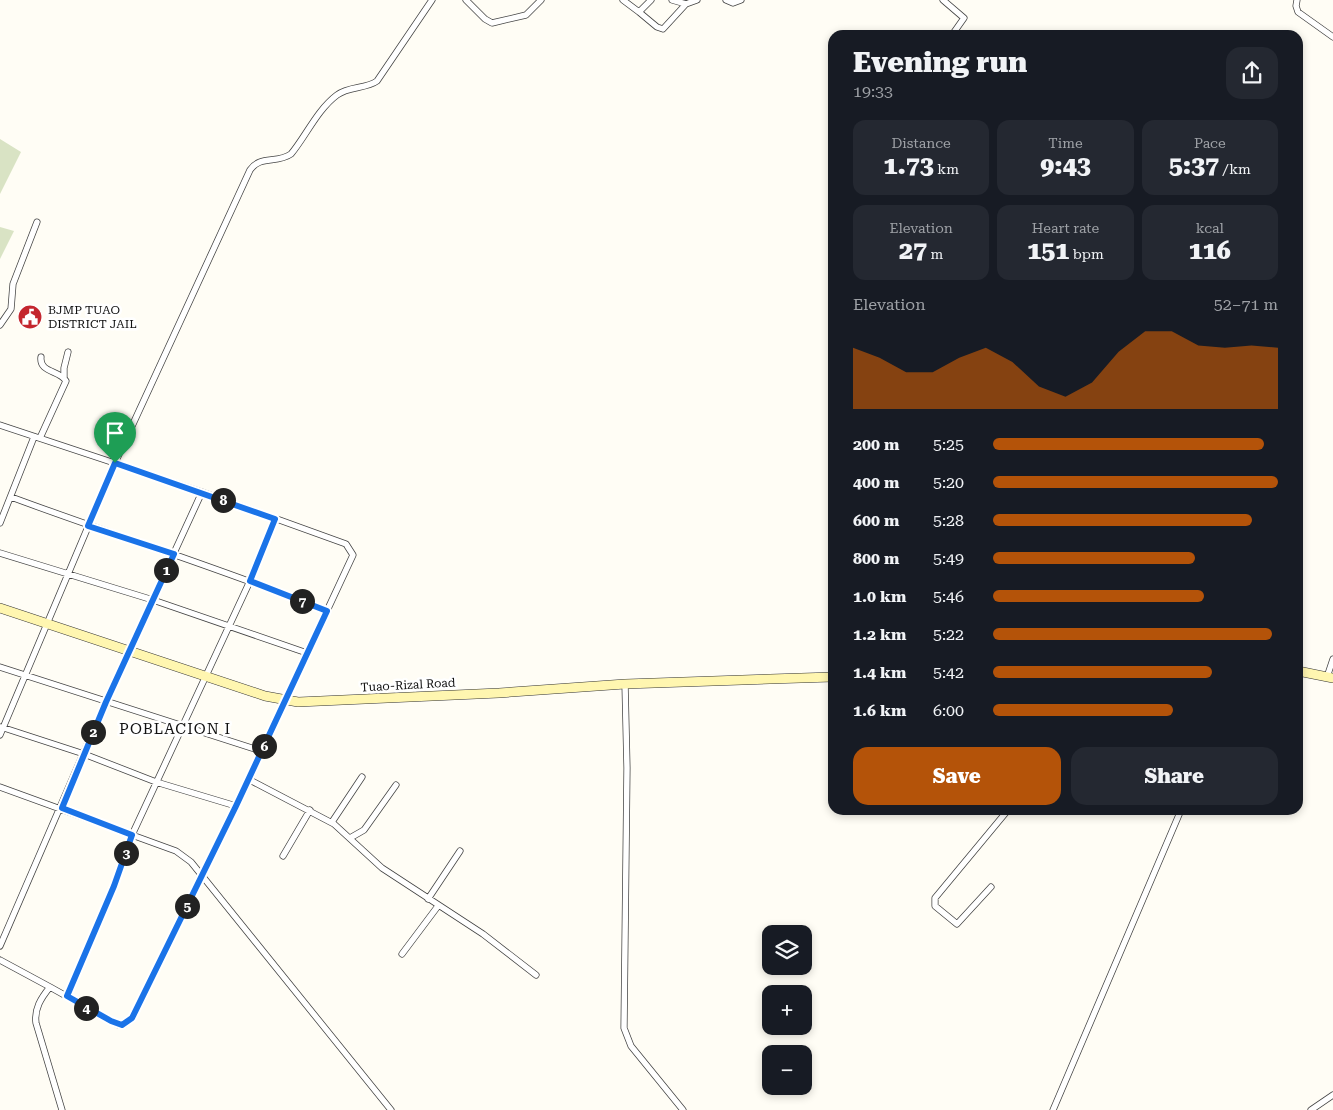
<!DOCTYPE html>
<html lang="en">
<head>
<meta charset="utf-8">
<style>
  body { margin:0; font-family:"Roboto Serif",serif; background:#242831; color:#f1f3f6; height:100vh; display:flex; flex-direction:column; font-size:19px; white-space:nowrap }
  * { box-sizing:border-box; margin:0 }
  p { font-size:16px; color:#9ea1a6 }
  .icon { flex:none; width:28px; height:28px; fill:none; stroke:currentColor; stroke-width:2; stroke-linecap:round; stroke-linejoin:round }
  .map { position:relative; flex:1; overflow:hidden }
  .panel { position:absolute; left:828px; top:30px; width:475px; height:785px; display:flex; flex-direction:column; background:#171b24; border-radius:15px; box-shadow:0 2px 8px #0003 }
  .panel>* { flex:none }
  .fabs { position:absolute; left:762px; top:925px; display:grid; gap:10px }
  .fabs a { display:grid; place-items:center; width:50px; height:50px; border-radius:10px; background:#171b24; box-shadow:0 2px 8px #0003; font-size:25px }
  .pin { position:absolute; display:grid; place-items:center; width:42px; height:42px; color:#fff; margin:-51px -21px; border-radius:50% 50% 50% 0; rotate:-45deg; box-shadow:0 0 5px #0007 }
  .pin .icon { rotate:45deg }
  .km { position:absolute; width:25px; height:25px; margin:-12px; border-radius:50%; background:#222; color:#fff; font-size:14px; line-height:25px; text-align:center }
  .round { display:grid; place-items:center; flex:none; width:52px; height:52px; border-radius:15px; background:#242831 }
  .summary { display:flex; align-items:center; justify-content:space-between; height:85px; padding:0 25px }
  h1 { font-size:28px; font-weight:800; line-height:38px }
  .metrics { display:grid; grid-template-columns:repeat(3,1fr); gap:8px; height:85px; padding:5px 25px }
  .metrics div { display:grid; align-content:center; border-radius:12px; background:#242831; text-align:center }
  .metrics b { font-size:25px; font-weight:800 }
  .metrics small { font-size:14px; font-weight:400 }
  .metrics p { font-size:14px }
  .chart { height:140px; padding:10px 25px }
  .chart p { display:flex; justify-content:space-between }
  .chart svg { width:100%; height:90px; margin-top:5px; fill:#b45309; opacity:.7 }
  .button { display:flex; gap:10px; margin-top:auto; padding:10px 25px }
  .button a { flex:1; height:58px; border-radius:15px; background:#b45309; color:#fff; font-size:20px; font-weight:800; line-height:58px; text-align:center }
  .button a+a { background:#242831; color:#f1f3f6 }
  ul { padding:0 25px; list-style:none; font-size:16px }
  li { display:grid; grid-template-columns:80px 60px 1fr; align-items:center; height:38px }
  li i { height:12px; border-radius:6px; background:#b45309 }
  .map>svg:first-child { display:block }
  .cemetery { fill:#d9e3c4 }
  .lines { fill:none; stroke-linecap:round; stroke-linejoin:round }
  .street-casing { stroke:#444; stroke-width:7 }
  .secondary-casing { stroke:#333; stroke-width:10 }
  .street { stroke:#fff; stroke-width:5.5 }
  .secondary { stroke:#fff6b0; stroke-width:9 }
  .route-casing { stroke:#fff; stroke-width:10 }
  .route { stroke:#1a73e8; stroke-width:6 }
  .labels { text-anchor:middle; dominant-baseline:central; stroke-width:5; stroke-linejoin:round; paint-order:stroke }
  .poi-label { font-size:12px; fill:#111; stroke:#fff; text-anchor:start }
  .street-label { font-size:12px; fill:#111; stroke:#fff }
  .quarter-label { font-size:15px; letter-spacing:1px; fill:#111; stroke:#fff }
</style>
</head>
<body>
<div class="map">
<svg width="1333" height="1110" viewBox="0 0 1333 1110">
  <rect width="100%" height="100%" fill="#fffdf5"/>
  <path class="cemetery" d="M0,139L21,152L0,194Z
    M0,227L14,231L0,259Z"/>
  <g class="lines">
    <defs>
      <path id="street" d="M466,0L485,19L492,23L526,15L541,0
        M623,0L639,12L651,0
        M672,0L686,4L697,0
        M726,0L733,3L741,0
        M943,0L964,18L952,35
        M1297,0L1296,6L1298,12L1333,37
        M639,12L657,27L663,29L686,4
        M0,325L11,309L13,284L37,222
        M64,377V368L68,352
        M0,425L202,492L346,544L353,555L236,806L132,1018L125,1024L118,1025L50,987C41,998 34,1009 36,1023L62,1110
        M40,438L66,381C60,370 39,373 41,357
        M11,497C116,536 223,569 327,611
        M0,523L34,437
        M0,553L153,600L307,653
        M0,667L261,751
        M1327,677L1333,659
        M625,684L627,768L624,1028L631,1046L683,1110
        M1,727L84,754L156,782L236,806
        M0,735L115,463L250,170C260,155 277,164 291,154C306,136 317,110 337,95C349,86 366,89 377,81L432,0
        M248,779L334,824L382,868L483,934L536,975
        M0,787L176,851L191,862L391,1110
        M332,822L362,777
        M350,838L364,830L396,785
        M283,856L310,810
        M991,887L957,924L935,906V898L1008,810
        M428,899L460,851
        M0,946L106,701L202,492
        M402,954L438,906
        M0,960L50,987
        M67,996L114,886L132,835L250,581L275,519
        M1053,1110L1181,810
        M1311,1110L1333,1095"/>
      <path id="secondary" d="M0,608L265,696L298,702L499,693L625,684L832,677
        M1298,671L1333,678"/>
    </defs>
    <use href="#street" class="street-casing"/>
    <use href="#secondary" class="secondary-casing"/>
    <use href="#street" class="street"/>
    <use href="#secondary" class="secondary"/>
  </g>
  <g class="lines">
    <defs>
      <path id="route" d="M115,463L275,519L250,581L327,611L236,806L132,1018L122,1025L111,1021L67,996L114,886L132,835L62,808L106,702L174,554L88,526Z"/>
    </defs>
    <use href="#route" class="route-casing"/>
    <use href="#route" class="route"/>
  </g>
  <defs>
    <symbol id="civic-disc" viewBox="-11 -11 22 22"><circle r="9.5" fill="#c4262e" stroke="#fff"/><path d="M-.6-6.5H3V-4.5H.6V-3L4-1V1h2V6H-6V1h2V-1L-.6-3ZM-1.2 2.5V6h2.4V2.5Z" fill="#fff"/></symbol>
  </defs>
  <g fill-rule="evenodd">
    <use href="#civic-disc" x="16" y="303" width="28" height="28"/>
  </g>
  <g class="labels">
    <g class="poi-label">
      <text x="48" y="310">BJMP TUAO<tspan x="48" dy="14">DISTRICT JAIL</tspan></text>
    </g>
    <g class="street-label">
      <text transform="translate(408 685) rotate(-3)">Tuao-Rizal Road</text>
    </g>
    <g class="quarter-label">
      <text x="175" y="729">POBLACION I</text>
    </g>
  </g>
</svg>
<div class="fabs">
<a><svg class="icon" aria-label="layers" viewBox="0 0 24 24"><path d="M12 4l9 5-9 5-9-5zM3 14l9 5 9-5"/></svg></a>
<a>+</a>
<a>−</a>
</div>
<div class="pin" style="left:115px;top:463px;background:#1e9e55"><svg class="icon" aria-label="arrive" viewBox="0 0 24 24"><path d="M6 21V4h12l-3 4 3 4H6"/></svg></div>
<b class="km" style="left:166px;top:570px">1</b>
<b class="km" style="left:93px;top:732px">2</b>
<b class="km" style="left:126px;top:853px">3</b>
<b class="km" style="left:86px;top:1008px">4</b>
<b class="km" style="left:187px;top:906px">5</b>
<b class="km" style="left:264px;top:746px">6</b>
<b class="km" style="left:302px;top:601px">7</b>
<b class="km" style="left:223px;top:500px">8</b>
<section class="panel">
<div class="summary"><div><h1>Evening run</h1><p>19:33</p></div><a class="round"><svg class="icon" aria-label="share" viewBox="0 0 24 24"><path d="M12 15V3M7 8l5-5 5 5M5 13v7h14v-7"/></svg></a></div>
<div class="metrics">
<div><p>Distance</p><b>1.73<small> km</small></b></div>
<div><p>Time</p><b>9:43</b></div>
<div><p>Pace</p><b>5:37<small> /km</small></b></div>
</div>
<div class="metrics">
<div><p>Elevation</p><b>27<small> m</small></b></div>
<div><p>Heart rate</p><b>151<small> bpm</small></b></div>
<div><p>kcal</p><b>116</b></div>
</div>
<div class="chart"><p><span>Elevation</span>52–71 m</p>
<svg viewBox="0 0 160 44" preserveAspectRatio="none"><path d="M0 44V14L10 19L20 26L30 26L40 19L50 14L60 21L70 33L80 38L90 31L100 16L110 6L120 6L130 13L140 14L150 13L160 14V44z"/></svg>
</div>
<ul>
<li><b>200 m</b>5:25<i style="width:95%"></i></li>
<li><b>400 m</b>5:20<i style="width:100%"></i></li>
<li><b>600 m</b>5:28<i style="width:91%"></i></li>
<li><b>800 m</b>5:49<i style="width:71%"></i></li>
<li><b>1.0 km</b>5:46<i style="width:74%"></i></li>
<li><b>1.2 km</b>5:22<i style="width:98%"></i></li>
<li><b>1.4 km</b>5:42<i style="width:77%"></i></li>
<li><b>1.6 km</b>6:00<i style="width:63%"></i></li>
</ul>
<div class="button"><a>Save</a><a>Share</a></div>
</section>
</div>
</body>
</html>
